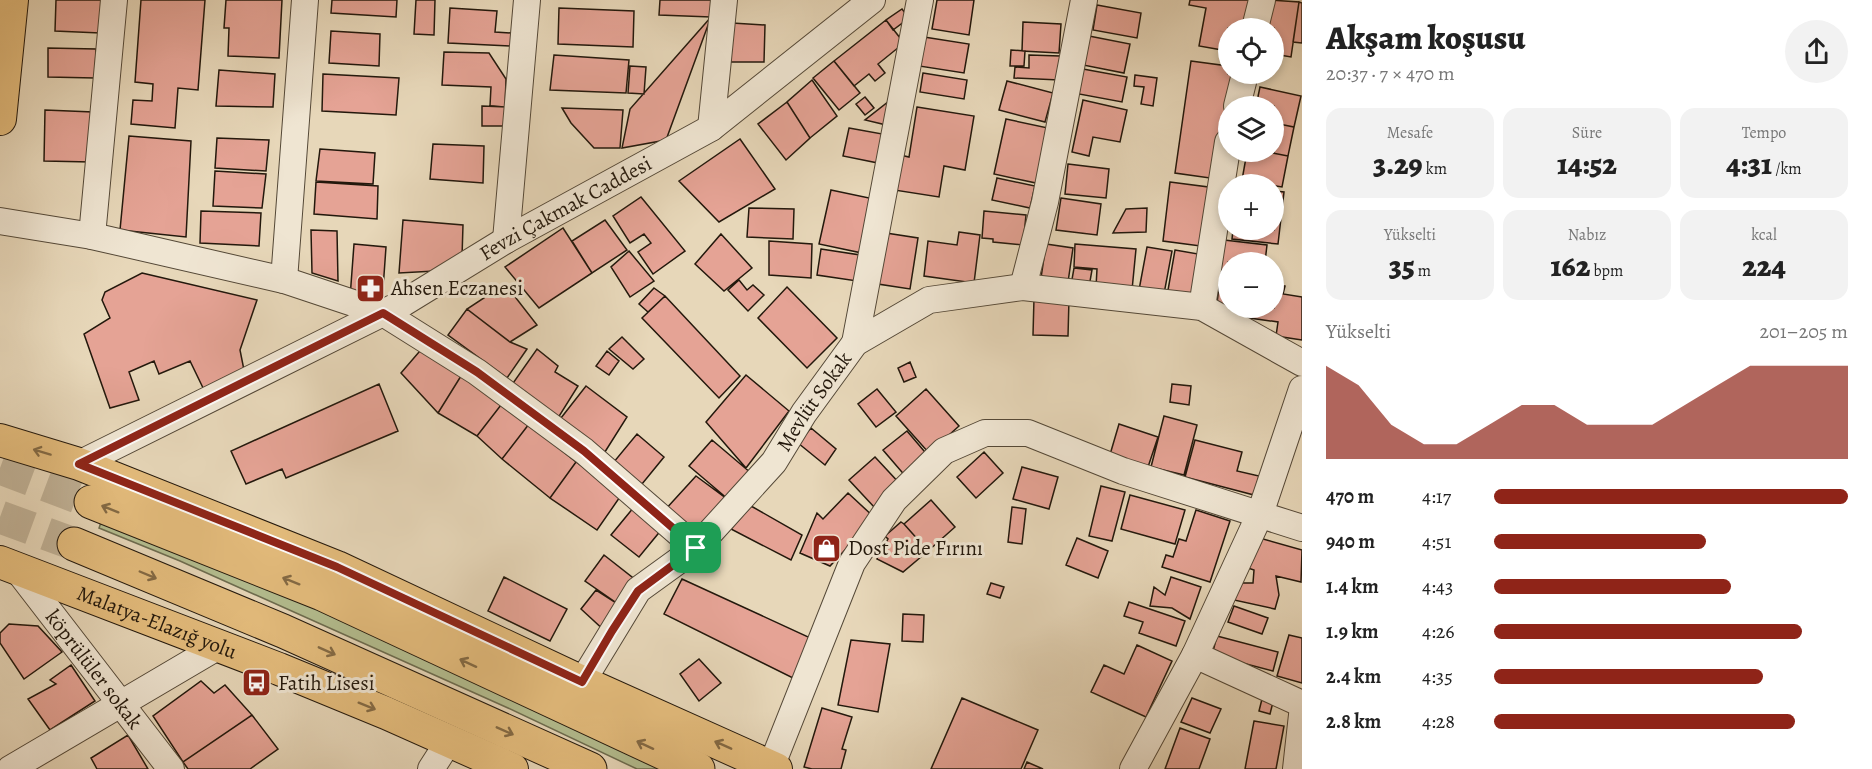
<!DOCTYPE html>
<html lang="tr">
<head>
<meta charset="utf-8">
<style>
  body { margin:0; font-family:Alegreya,serif; background:#f2f2f2; color:#222; height:100vh; display:flex; flex-direction:column; font-size:22px; white-space:nowrap }
  * { box-sizing:border-box; margin:0 }
  p { font-size:20px; color:#767676 }
  .icon { flex:none; width:33px; height:33px; fill:none; stroke:currentColor; stroke-width:2; stroke-linecap:round; stroke-linejoin:round }
  .map { position:relative; flex:1; overflow:hidden }
  .panel { display:flex; flex-direction:column; background:#fff; width:570px }
  .panel>* { flex:none }
  .tools { position:absolute; left:1218px; top:18px; display:grid; gap:12px }
  .tools a { display:grid; place-items:center; width:66px; height:66px; border-radius:50%; background:#fff; box-shadow:0 3px 9px #0003; font-size:30px }
  .pin { position:absolute; display:grid; place-items:center; width:51px; height:51px; color:#fff; margin:-26px; border-radius:12px; box-shadow:0 3px 9px #0006 }
  .round { display:grid; place-items:center; flex:none; width:63px; height:63px; border-radius:32px; background:#f2f2f2 }
  .headline { display:flex; align-items:center; justify-content:space-between; height:102px; padding:0 24px }
  h1 { font-size:33px; font-weight:800; line-height:45px }
  .metrics { display:grid; grid-template-columns:repeat(3,1fr); gap:9px; height:102px; padding:6px 24px }
  .metrics div { display:grid; align-content:center; border-radius:15px; background:#f2f2f2; text-align:center }
  .metrics b { font-size:30px; font-weight:800 }
  .metrics small { font-size:16px; font-weight:400 }
  .metrics p { font-size:16px }
  .chart { height:168px; padding:12px 24px }
  .chart p { display:flex; justify-content:space-between }
  .chart svg { width:100%; height:108px; margin-top:6px; fill:#8f2418; opacity:.7 }
  ul { padding:0 24px; list-style:none; font-size:20px }
  li { display:grid; grid-template-columns:96px 72px 1fr; align-items:center; height:45px }
  li i { height:15px; border-radius:8px; background:#8f2418 }
  main { display:flex; flex:1; min-height:0 }
  .map>svg:first-child { display:block }
  .green { fill:#b4be90; stroke:#6c6b4e; stroke-width:1.5 }
  .building { fill:#e5a395; stroke:#23180c; stroke-width:1.5 }
  .lines { fill:none; stroke-linecap:round; stroke-linejoin:round }
  .highway-tunnel { stroke:#c0b196; stroke-width:33; stroke-dasharray:33 16; stroke-linecap:butt }
  .minor-casing { stroke:#544837; stroke-width:28 }
  .major-casing { stroke:#23180c; stroke-width:34 }
  .highway-casing { stroke:#23180c; stroke-width:35 }
  .minor { stroke:#efe5d2; stroke-width:26 }
  .major { stroke:#e4bc7c; stroke-width:32 }
  .highway { stroke:#e4bc7c; stroke-width:33 }
  .oneway { stroke:#846a44 }
  .route-casing { stroke:#fff; stroke-width:12 }
  .route { stroke:#8f2418; stroke-width:8 }
  .labels { text-anchor:middle; dominant-baseline:central; stroke-width:6; stroke-linejoin:round; paint-order:stroke }
  .street-label { font-size:21px; fill:#23180c; stroke:#efe5d2 }
  .poi-label { font-size:21px; fill:#23180c; stroke:#efe5d2; text-anchor:start }
</style>
</head>
<body>
<main>
<div class="map">
<svg width="1302" height="769" viewBox="0 0 1302 769">
  <rect width="100%" height="100%" fill="#e7d7b9"/>
  <filter id="stains"><feTurbulence type="fractalNoise" baseFrequency=".00333" numOctaves="4"/><feColorMatrix values="0 0 0 0 .2 0 0 0 0 .09 0 0 0 0 .02 0 0 0 .5 -.17"/></filter>
  <radialGradient id="worn" r=".72"><stop offset=".6" stop-color="#630" stop-opacity="0"/><stop offset="1" stop-color="#630" stop-opacity=".3"/></radialGradient>
  <path class="green" d="M104,514L675,769H637L508,708L180,561L99,528Z"/>
  <path class="building" d="M56,0H101L100,33L55,31Z
    M141,0H205L198,90L178,88L175,128L131,124L133,100L152,101L153,84L135,82Z
    M226,0H282L279,58L228,56L229,28H224Z
    M332,0H397L396,17L331,13Z
    M416,0H435L434,35L414,34Z
    M660,0H712L711,17L659,15Z
    M937,0H974L969,35L932,29Z
    M1190,0H1250L1245,28H1228V51L1199,46L1206,8L1189,5Z
    M1270,0L1299,2L1291,57L1274,54V28H1265Z
    M1299,2L1302,3V43L1293,42Z
    M1097,5L1141,13L1137,38L1093,30Z
    M450,8L497,11L495,32L511,33V46L448,43Z
    M559,8L634,11L633,47L558,44Z
    M902,9L909,18L893,30L886,20Z
    M711,17L666,140L622,148L630,109Z
    M886,20L904,43L878,64L885,73L875,81L869,74L854,86L834,61Z
    M1023,22L1061,24L1059,53L1022,51Z
    M732,23L765,25L764,62H731Z
    M331,31L380,34L379,66L329,63Z
    M1089,36L1130,44L1124,73L1083,65Z
    M924,37L969,44L964,73L919,66Z
    M48,48L96,49L95,78L48,77Z
    M1011,50L1025,51L1024,66H1010Z
    M444,52L489,53L506,79L505,107L490,106L491,87L442,85Z
    M554,55L629,60L626,93L550,90Z
    M1029,55L1060,56L1059,80L1014,78L1015,67L1029,68Z
    M834,61L860,93L839,110L813,78Z
    M1191,61L1228,66V74H1233L1217,179L1175,173Z
    M630,66L646,67L644,94L628,93Z
    M1083,69L1127,77L1122,102L1079,94Z
    M219,70L275,74L273,107L216,106Z
    M923,73L967,80L964,99L920,92Z
    M323,74L399,78L396,115L322,111Z
    M1135,75L1157,78L1153,106L1141,104L1144,87L1134,86Z
    M812,80L837,116L810,138L787,102Z
    M1007,81L1053,93L1045,122L999,110Z
    M1260,87L1301,96L1294,127L1274,123V106H1256Z
    M865,97L874,108L865,115L856,104Z
    M893,98L888,130L882,124L865,120Z
    M1083,100L1127,110L1120,142L1093,137L1089,156L1072,152Z
    M787,102L810,138L786,160L758,124Z
    M482,106L507,107V126H482Z
    M917,107L974,116L965,170L944,166L939,197L894,190L900,155L909,157Z
    M562,108L623,110L620,148H594L571,123Z
    M45,110L93,112L91,162L44,161Z
    M1006,119L1048,128L1036,183L994,174Z
    M1274,123L1294,127L1288,156L1267,152H1274Z
    M849,128L888,135L883,164L843,156Z
    M129,136L191,141L186,237L120,230Z
    M217,138L269,140L266,171L215,168Z
    M740,139L775,189L719,222L679,181Z
    M433,144L484,146L483,183L430,179Z
    M320,149L375,153L373,184L316,181Z
    M1247,152H1267L1288,156L1282,187L1242,180Z
    M1068,164L1109,169L1106,198L1065,194Z
    M215,171L266,174L262,208L213,206Z
    M997,178L1035,186L1030,208L992,200Z
    M316,182L378,186L377,219L314,214Z
    M1170,182L1216,188L1208,247L1163,241Z
    M831,190L874,199L862,253L819,244Z
    M1274,191L1284,192L1278,244L1232,239L1233,230H1274Z
    M641,197L685,251L653,274L638,252L651,243L644,234L630,243L613,216Z
    M1061,198L1101,204L1097,235L1056,230Z
    M749,208L794,209L793,239L747,237Z
    M1147,208L1146,232L1113,233L1126,209Z
    M201,211L261,213L259,246L200,243Z
    M984,211L1026,215L1023,245L993,242V239L982,238Z
    M403,220L463,225L462,257L435,271L399,273Z
    M605,220L627,250L592,273L572,241Z
    M563,228L592,273L539,308L505,267Z
    M311,230L337,231L338,281L312,273Z
    M959,232L980,235L974,283L924,276L928,241L957,245Z
    M886,233L918,238L910,289L878,284Z
    M721,234L752,268L724,291L695,264Z
    M1224,240L1267,245L1265,262H1228V305L1217,304Z
    M769,241L812,244L811,278L769,275Z
    M354,244L386,247L382,303L350,298Z
    M1046,244L1073,248L1068,282L1041,278Z
    M1075,244L1136,249L1132,290L1096,287L1097,269L1074,267Z
    M1147,247L1172,251L1164,294L1139,290Z
    M821,249L860,255L857,281L817,275Z
    M1175,250L1204,255L1196,301L1167,296Z
    M629,251L654,281L630,297L611,267Z
    M1074,268L1092,270L1089,287L1071,285Z
    M142,273L257,300L240,350L245,375L206,394L190,361L159,374L154,361L129,372L139,400L110,408L84,334L110,318L102,300L105,292Z
    M739,280L747,290L753,285L764,295L748,311L728,290Z
    M505,284L537,325L510,342L467,309Z
    M1274,284L1285,286L1283,294L1302,297V340L1276,336L1278,322L1250,318L1251,308H1274Z
    M787,287L837,338L807,368L758,318Z
    M654,288L665,296L648,312L639,304Z
    M665,296L740,376L719,398L642,318Z
    M1034,298L1069,299L1068,336L1033,335Z
    M467,309L510,342L527,349L507,378L448,335Z
    M622,337L644,359L633,369L609,349Z
    M425,345L461,376L438,413L401,373Z
    M537,349L558,366L555,372L578,386L558,418L511,386Z
    M607,351L619,361L609,375L596,366Z
    M910,362L916,377L904,382L898,368Z
    M746,375L789,411L746,468L706,422Z
    M461,376L501,405L477,436L438,413Z
    M379,384L398,431L286,478L282,469L246,484L231,451Z
    M1172,384L1191,386L1189,405L1170,402Z
    M586,386L627,417L603,455L561,418Z
    M877,389L896,412L876,427L858,404Z
    M926,389L959,426L929,453L896,416Z
    M501,405L529,424L502,459L477,436Z
    M1164,416L1197,425L1184,475L1151,467Z
    M529,424L576,462L550,498L502,459Z
    M1119,424L1158,437L1147,470L1109,458Z
    M811,428L836,449L825,465L798,443Z
    M907,431L930,458L907,478L883,450Z
    M637,434L664,457L642,484L613,463Z
    M712,440L751,473L729,500L689,466Z
    M1195,440L1242,452L1237,471L1259,476L1254,495L1185,477Z
    M984,452L1003,473L976,498L957,477Z
    M875,457L901,485L875,508L849,480Z
    M576,462L622,494L597,530L550,498Z
    M1022,467L1058,477L1049,509L1013,499Z
    M696,476L727,499L695,538L664,511Z
    M1101,486L1125,492L1112,541L1089,536Z
    M848,493L875,518L830,566L800,553L817,513L823,519Z
    M1130,495L1185,510L1175,544L1121,529Z
    M931,500L955,527L928,551L904,524Z
    M751,506L802,535L791,560L731,529Z
    M634,507L662,529L639,557L611,535Z
    M1012,507L1026,509L1022,544L1008,542Z
    M1196,510L1230,521L1210,582L1162,567L1166,555L1173,557L1179,539L1186,541Z
    M901,522L904,524L928,551L903,572L877,559L888,539L885,536Z
    M1256,537L1302,550L1301,582L1276,576L1279,595L1275,609L1234,600L1237,583H1253L1254,570L1248,568Z
    M1077,538L1108,551L1098,578L1066,565Z
    M604,555L637,581L621,606L585,581Z
    M504,577L567,609L550,641L488,611Z
    M1171,577L1201,587L1190,619L1172,608L1150,606L1154,587L1165,595Z
    M682,579L817,641L797,680L664,614Z
    M991,583L1004,587L1000,598L987,594Z
    M596,590L621,606L606,632L581,609Z
    M1129,602L1185,621L1176,646L1139,633L1143,622L1124,616Z
    M1234,606L1268,618L1262,634L1228,622Z
    M903,614L924,615L923,642L902,641Z
    M9,624L38,626L62,652L24,679L0,643V633Z
    M1289,635L1302,638V683L1277,676Z
    M1217,636L1278,652L1273,671L1212,655Z
    M851,640L890,644L878,712L838,705Z
    M1137,645L1172,661L1146,717L1091,692L1104,665L1124,674Z
    M699,659L721,683L699,701L680,674Z
    M71,665L95,701L50,730L28,699L56,684L50,680Z
    M201,681L214,693L225,685L252,715L183,762L153,716Z
    M962,698L1038,730L1021,769H931Z
    M1192,698L1221,709L1210,733L1181,722Z
    M1262,699L1273,702L1270,714L1259,711Z
    M822,708L852,717L842,749L846,750L841,769H812L804,767Z
    M252,715L278,749L250,769H188L183,762Z
    M1254,721L1284,726L1276,769H1245Z
    M1180,728L1210,739L1199,769H1165Z
    M128,735L148,769H97L91,758Z
    M1027,762L1043,769H1024Z"/>
  <g class="lines">
    <path class="highway-tunnel" d="M0,468L91,502
      M0,517L74,544"/>
    <defs>
      <g id="minor">
        <path d="M1255,28L1262,0"/>
        <path d="M1237,106L1245,74"/>
        <path d="M711,128L724,0"/>
        <path d="M0,221L92,236L284,280L383,313L477,372L584,451L696,548"/>
        <path d="M92,236L114,0"/>
        <path d="M506,240L527,0"/>
        <path d="M284,280L305,0"/>
        <path d="M1023,287L1045,202L1084,0"/>
        <path d="M1202,307L1228,142"/>
        <path d="M855,343L920,0"/>
        <path id="s1" d="M79,464L405,302L506,240L711,128L872,0"/>
        <path id="s2" d="M16,568L171,769"/>
        <path d="M1195,655L1302,704"/>
        <path id="s3" d="M582,682L638,590L696,548L774,462L804,413L855,343L929,300L1023,287L1202,307L1302,363"/>
        <path d="M771,767L852,563L894,500L944,451L985,433H1028L1123,471L1302,528"/>
        <path d="M10,769L219,646"/>
        <path d="M431,769L449,741"/>
        <path d="M1133,769L1195,655L1260,514L1302,389"/>
        <path d="M1296,769L1302,715"/>
      </g>
      <g id="major">
        <path d="M0,119L12,0"/>
        <path d="M0,440L79,464L337,567L582,682L776,769"/>
        <path id="s4" d="M0,562L279,669L386,713L512,769"/>
      </g>
      <path id="highway" d="M91,502L322,594L698,769
        M74,544L283,631L590,769"/>
    </defs>
    <use href="#minor" class="minor-casing"/>
    <use href="#major" class="major-casing"/>
    <use href="#highway" class="highway-casing"/>
    <use href="#minor" class="minor"/>
    <use href="#major" class="major"/>
    <use href="#highway" class="highway"/>
  </g>
  <defs><path id="oneway-shaft" d="M-6 0H5M1.5-3L5.5 0L1.5 3" fill="none" stroke-width="1.6" stroke-linecap="round" stroke-linejoin="round" transform="scale(1.5)"/></defs>
  <g class="oneway">
    <use href="#oneway-shaft" transform="translate(42 452) rotate(-163)"/>
    <use href="#oneway-shaft" transform="translate(110 509) rotate(-158)"/>
    <use href="#oneway-shaft" transform="translate(148 575) rotate(23)"/>
    <use href="#oneway-shaft" transform="translate(291 581) rotate(-158)"/>
    <use href="#oneway-shaft" transform="translate(327 651) rotate(24)"/>
    <use href="#oneway-shaft" transform="translate(468 663) rotate(-155)"/>
    <use href="#oneway-shaft" transform="translate(367 706) rotate(22)"/>
    <use href="#oneway-shaft" transform="translate(505 731) rotate(24)"/>
    <use href="#oneway-shaft" transform="translate(645 745) rotate(-155)"/>
    <use href="#oneway-shaft" transform="translate(723 745) rotate(-156)"/>
  </g>
  <g class="lines">
    <defs>
      <path id="route" d="M383,313L477,372L584,451L696,548L638,591L612,631L582,682L337,567L79,464Z"/>
    </defs>
    <use href="#route" class="route-casing"/>
    <use href="#route" class="route"/>
  </g>
  <defs>
    <symbol id="pharmacy-square" viewBox="-11 -11 22 22"><rect x="-9" y="-9" width="18" height="18" rx="4" fill="#8f2418" stroke="#efe5d2"/><path d="M-2-6h4v4h4v4h-4v4h-4v-4h-4v-4h4Z" fill="#fff"/></symbol>
    <symbol id="shop-square" viewBox="-11 -11 22 22"><rect x="-9" y="-9" width="18" height="18" rx="4" fill="#8f2418" stroke="#efe5d2"/><path d="M-5-2.5h2.3a2.7 3.5 0 0 1 5.4 0H5L5.5 6h-11ZM-1.5-2.5h3a1.5 2.3 0 0 0-3 0Z" fill="#fff"/></symbol>
    <symbol id="bus-square" viewBox="-11 -11 22 22"><rect x="-9" y="-9" width="18" height="18" rx="4" fill="#8f2418" stroke="#efe5d2"/><path d="M-5-6H5V4H4V6H2V4H-2V6H-4V4H-5ZM-3.5-4V0h7V-4ZM-3.5 1.2v1.5H-2V1.2ZM2 1.2v1.5H3.5V1.2Z" fill="#fff"/></symbol>
  </defs>
  <g fill-rule="evenodd">
    <use href="#pharmacy-square" x="354" y="272" width="33" height="33"/>
    <use href="#shop-square" x="810" y="532" width="33" height="33"/>
    <use href="#bus-square" x="240" y="666" width="33" height="33"/>
  </g>
  <g class="labels">
    <g class="street-label">
      <text stroke="none"><textPath href="#s1" startOffset="550">Fevzi Çakmak Caddesi</textPath></text>
      <text stroke="none"><textPath href="#s3" startOffset="368">Mevlüt Sokak</textPath></text>
      <text stroke="none"><textPath href="#s4" startOffset="168">Malatya-Elazığ yolu</textPath></text>
      <text stroke="none"><textPath href="#s2" startOffset="128">köprülüler sokak</textPath></text>
    </g>
    <g class="poi-label">
      <text x="391" y="288">Ahsen Eczanesi</text>
      <text x="848" y="548">Dost Pide Fırını</text>
      <text x="278" y="683">Fatih Lisesi</text>
    </g>
  </g>
  <rect width="100%" height="100%" filter="url(#stains)"/>
  <rect width="100%" height="100%" fill="url(#worn)"/>
</svg>
<div class="tools">
<a><svg class="icon" aria-label="locate" viewBox="0 0 24 24"><circle cx="12" cy="12" r="6"/><path d="M12 2v4M12 18v4M2 12h4M18 12h4"/></svg></a>
<a><svg class="icon" aria-label="layers" viewBox="0 0 24 24"><path d="M12 4l9 5-9 5-9-5zM3 14l9 5 9-5"/></svg></a>
<a>+</a>
<a>−</a>
</div>
<div class="pin" style="left:696px;top:548px;background:#1e9e55"><svg class="icon" aria-label="arrive" viewBox="0 0 24 24"><path d="M6 21V4h12l-3 4 3 4H6"/></svg></div>
</div>
<section class="panel">
<div class="headline"><div><h1>Akşam koşusu</h1><p>20:37 · 7 × 470 m</p></div><a class="round"><svg class="icon" aria-label="share" viewBox="0 0 24 24"><path d="M12 15V3M7 8l5-5 5 5M5 13v7h14v-7"/></svg></a></div>
<div class="metrics">
<div><p>Mesafe</p><b>3.29<small> km</small></b></div>
<div><p>Süre</p><b>14:52</b></div>
<div><p>Tempo</p><b>4:31<small> /km</small></b></div>
</div>
<div class="metrics">
<div><p>Yükselti</p><b>35<small> m</small></b></div>
<div><p>Nabız</p><b>162<small> bpm</small></b></div>
<div><p>kcal</p><b>224</b></div>
</div>
<div class="chart"><p><span>Yükselti</span>201–205 m</p>
<svg viewBox="0 0 160 44" preserveAspectRatio="none"><path d="M0 44V6L10 14L20 30L30 38L40 38L50 30L60 22L70 22L80 30L90 30L100 30L110 22L120 14L130 6L140 6L150 6L160 6V44z"/></svg>
</div>
<ul>
<li><b>470 m</b>4:17<i style="width:100%"></i></li>
<li><b>940 m</b>4:51<i style="width:60%"></i></li>
<li><b>1.4 km</b>4:43<i style="width:67%"></i></li>
<li><b>1.9 km</b>4:26<i style="width:87%"></i></li>
<li><b>2.4 km</b>4:35<i style="width:76%"></i></li>
<li><b>2.8 km</b>4:28<i style="width:85%"></i></li>
</ul>
</section>
</main>
</body>
</html>
